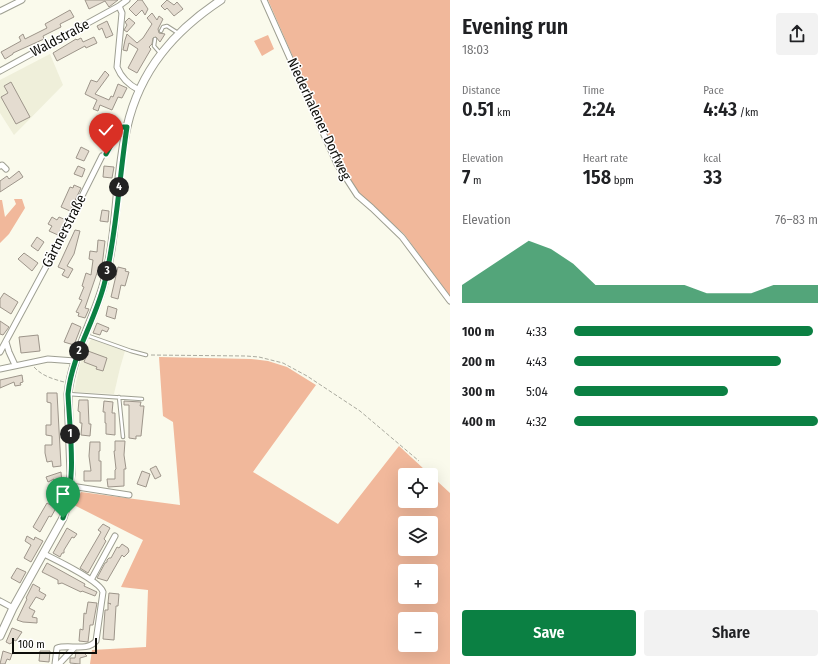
<!DOCTYPE html>
<html lang="en">
<head>
<meta charset="utf-8">
<style>
  body { margin:0; font-family:"Fira Sans Condensed",sans-serif; background:#f2f2f2; color:#202124; height:100vh; display:flex; flex-direction:column; font-size:15px; white-space:nowrap }
  * { box-sizing:border-box; margin:0 }
  p { font-size:13px; color:#757577 }
  .icon { flex:none; width:22px; height:22px; fill:none; stroke:currentColor; stroke-width:2; stroke-linecap:round; stroke-linejoin:round }
  .map { position:relative; flex:1; overflow:hidden }
  .side { display:flex; flex-direction:column; background:#fff; width:380px }
  .side>* { flex:none }
  .fabs { position:absolute; left:398px; top:468px; display:grid; gap:8px }
  .fabs a { display:grid; place-items:center; width:40px; height:40px; border-radius:4px; background:#fff; box-shadow:0 4px 16px #0002; font-size:20px }
  .scale { position:absolute; left:12px; bottom:10px; width:85px; box-sizing:border-box; padding-left:4px; border:2px solid #0d0d09; border-top:0; font-size:11px; line-height:14px; white-space:nowrap; color:#0d0d09; -webkit-text-stroke:3px #fff; paint-order:stroke }
  .pin { position:absolute; display:grid; place-items:center; width:34px; height:34px; color:#fff; margin:-41px -17px; border-radius:50% 50% 50% 0; rotate:-45deg; box-shadow:0 0 4px #0007 }
  .pin .icon { rotate:45deg }
  .km { position:absolute; width:20px; height:20px; margin:-10px; border-radius:50%; background:#222; color:#fff; font-size:11px; line-height:20px; text-align:center }
  .round { display:grid; place-items:center; flex:none; width:42px; height:42px; border-radius:4px; background:#f2f2f2 }
  .headline { display:flex; align-items:center; justify-content:space-between; height:68px; padding:0 12px }
  h1 { font-size:22px; font-weight:600; line-height:30px }
  .stats { display:grid; grid-template-columns:repeat(3,1fr); gap:6px; height:68px; padding:4px 12px }
  .stats div { display:grid; align-content:center }
  .stats b { font-size:20px; font-weight:600 }
  .stats small { font-size:11px; font-weight:400 }
  .stats p { font-size:11px }
  .chart { height:112px; padding:8px 12px }
  .chart p { display:flex; justify-content:space-between }
  .chart svg { width:100%; height:72px; margin-top:4px; fill:#0b8043; opacity:.7 }
  .action { display:flex; gap:8px; margin-top:auto; padding:8px 12px }
  .action a { flex:1; height:46px; border-radius:4px; background:#0b8043; color:#fff; font-size:16px; font-weight:600; line-height:46px; text-align:center }
  .action a+a { background:#f2f2f2; color:#202124 }
  ul { padding:0 12px; list-style:none; font-size:13px }
  li { display:grid; grid-template-columns:64px 48px 1fr; align-items:center; height:30px }
  li i { height:10px; border-radius:5px; background:#0b8043 }
  main { display:flex; flex:1; min-height:0 }
  .map>svg:first-child { display:block }
  .built { fill:#efefda }
  .green { fill:#f1b89b; fill-rule:evenodd }
  .building { fill:#e4dcd0; stroke:#9d958a }
  .lines { fill:none; stroke-linecap:round; stroke-linejoin:round }
  .service-casing { stroke:#9e9f92; stroke-width:4.5 }
  .minor-casing { stroke:#9e9f92; stroke-width:7 }
  .secondary-casing { stroke:#9e9f92; stroke-width:9 }
  .path { stroke:#aaaa9f; stroke-width:1; stroke-dasharray:4 2; stroke-linecap:butt }
  .service { stroke:#fff; stroke-width:2.5 }
  .minor { stroke:#fff; stroke-width:5 }
  .secondary { stroke:#fff; stroke-width:7 }
  .route-casing { stroke:#fff; stroke-width:8 }
  .route { stroke:#0b8043; stroke-width:5 }
  .labels { text-anchor:middle; dominant-baseline:central; stroke-width:3; stroke-linejoin:round; paint-order:stroke }
  .street-label { font-size:14px; fill:#0d0d09; stroke:#fff }
</style>
</head>
<body>
<main>
<div class="map">
<svg width="450" height="664" viewBox="0 0 450 664">
  <rect width="100%" height="100%" fill="#fafaec"/>
  <path class="built" d="M50,54L63,85L14,135L0,113V80Z
    M91,339L125,351L120,368L114,394L74,392L80,364Z"/>
  <path class="green" d="M268,0H450V296L404,234L358,193L340,164Z
    M268,35L274,49L262,56L254,41Z
    M14,199H22L25,208L9,234L0,243V200H2L5,217L16,204Z
    M159,357L251,359L268,361L287,367L316,385L253,472L338,524L399,446L450,493V664H90L92,650L146,647L148,590L121,587L143,540L74,505L81,492L180,505L173,422L163,416ZM405,475H431V501H405ZM405,523H431V549H405ZM405,571H431V597H405ZM405,619H431V645H405Z"/>
  <path class="building" d="M85,0H118L109,7L105,1L89,9Z
    M138,0H142L148,9L145,15L142,10L136,16L129,9Z
    M167,0L174,5L177,2L183,9L174,16L167,8L165,10L161,6Z
    M70,10L74,17L60,24L61,27L43,36L44,39L13,53V54L5,59L1,52L21,41L19,37L23,34L25,39L47,28L45,24Z
    M152,13L157,20L159,16L163,19L158,29L159,33L165,34L160,42L156,37L153,38L152,44L149,47L151,49L137,73L128,68L138,49L129,43L127,51L123,50L125,40L127,34L137,43L143,38L152,24L147,18Z
    M129,18L135,23L127,32L124,30L127,25L125,22Z
    M107,21L113,35L106,38L102,28L99,30L97,26Z
    M94,37L97,43L86,48L85,46L57,61L53,53L76,39L77,40L81,38L83,42Z
    M105,71L109,75L95,94L109,100L111,96L113,97L118,84L127,88L122,98L118,97L112,110L100,105L98,111L93,109L97,100L85,94L91,80L97,82Z
    M11,82L30,117L16,124L1,97L8,93L4,86Z
    M81,147L89,151L84,161L76,158Z
    M78,166L85,169L82,177L74,174Z
    M104,166L114,167L112,178L103,177Z
    M19,171L23,177L0,192V181L7,176L9,179Z
    M74,185L81,188L70,211L61,207L70,187L73,188Z
    M102,210L109,211L108,222L100,221Z
    M52,217L57,220L59,217L66,220L58,235L49,231L52,226L48,224Z
    M75,230L80,231L74,254L67,266L73,269L68,278L62,275L65,270L58,267Z
    M37,237L44,242L38,251L31,246Z
    M98,240L105,241L103,258L101,270H98L85,308L89,309L85,318L78,316L79,313L76,312L82,300L79,299L84,287L82,286L86,273L91,275L93,260L89,259L90,251L97,252Z
    M24,253L38,263L32,271L18,259Z
    M118,267L126,269L125,271L129,272L125,286L121,285L118,299L111,297Z
    M4,293L18,302L11,314L0,307V299Z
    M108,306L117,309L115,319L106,316Z
    M0,321L9,327L3,335L0,334Z
    M72,323L81,327L74,345L64,342Z
    M97,323L109,328L107,332L102,330L100,335L93,333Z
    M38,335L40,351L21,353L19,337Z
    M88,351L107,358L103,371L96,369L97,367L84,362Z
    M22,375L23,382L20,383L21,385L15,386L14,382L0,388V380Z
    M47,393H57L61,466L53,467L52,461L47,462L45,453V445H52V436L46,435V425H51V403L47,402Z
    M79,400H88L89,424H91L90,436L81,435L82,423H80V412L78,411Z
    M104,401L113,402L112,413H115V435L106,434V423H105V412H103Z
    M124,401L141,402L140,406H144L141,436H136V439L129,438V405H124Z
    M115,441H125L124,455L126,469H124V486L108,487L107,479H115V470L116,469L114,451H115Z
    M90,442H100V451H99V461H101V481H84V471H91L89,456Z
    M156,466L161,476L155,479L150,469Z
    M142,471L150,474L146,487L137,484Z
    M61,472L62,484L55,485L54,479L48,482L46,477Z
    M47,503L56,508L51,517L49,516L40,532L33,527Z
    M103,524L110,528L104,539L106,541L88,573L80,568L101,532L98,530Z
    M67,528L77,534L74,538L72,537L64,550V553H62L60,557L53,553Z
    M27,536L34,540L35,537L43,541L31,562L24,558L31,545L25,541Z
    M122,544L128,548L129,551L128,553L124,557L122,555L107,581L97,578L105,563L107,562V560L109,558H111L117,547L119,548Z
    M47,563L85,584L84,586L97,592L95,596L82,591L81,592L62,583L58,584V580L42,572Z
    M17,568L26,572L20,583L11,578Z
    M33,584L40,588L39,591L46,595L43,600L36,597L29,608L35,611L32,617L37,618V623L23,622L17,620L27,599L26,598Z
    M109,593L119,594L118,606H116L114,640L103,639L105,610H108V603L111,604L108,603Z
    M88,602L97,603L93,625H90L88,642L79,641L80,629L83,630L84,613L86,614Z
    M12,628L22,632L16,641L14,640L13,643H11L10,644L6,642Z
    M3,651L12,654L10,660L7,659L5,664H0Z
    M40,651H50L49,662L39,661Z
    M76,652L84,653L87,656L80,658V664L70,663V658H75Z"/>
  <g class="lines">
    <defs>
      <path id="service" d="M161,31L163,27L167,26L178,33
        M155,39L154,46L160,53
        M86,335L131,351L146,355
        M68,394L142,399
        M119,397L123,437"/>
      <path id="minor" d="M264,0L337,164L357,195L372,208L402,237L450,301
        M119,6L122,13L117,67C121,77 129,85 139,90
        M0,11L22,0
        M0,71L119,6L127,0
        M0,166L2,165L6,169
        M6,342L9,352L15,365
        M0,352L55,250L102,156
        M0,369L48,359L75,361
        M71,486L129,495
        M44,554C56,560 100,581 103,592L96,641C87,652 69,644 57,648L55,664
        M91,580L115,536
        M0,601L13,608
        M59,664L74,648"/>
      <path id="secondary" d="M0,636L13,608L63,518L68,502L71,474L68,394C72,355 94,320 104,283C118,232 115,178 127,127C140,70 174,31 221,0"/>
    </defs>
    <use href="#service" class="service-casing"/>
    <use href="#minor" class="minor-casing"/>
    <use href="#secondary" class="secondary-casing"/>
    <path class="path" d="M106,154L119,130
      M151,355L246,356L259,357L283,363L307,376L360,411L419,461
      M34,367C42,376 53,379 64,382"/>
    <use href="#service" class="service"/>
    <use href="#minor" class="minor"/>
    <use href="#secondary" class="secondary"/>
  </g>
  <g class="lines">
    <defs>
      <path id="route" d="M63,518C77,478 70,436 68,394C72,354 96,320 105,281C117,231 119,178 127,127H123L120,129L106,154"/>
    </defs>
    <use href="#route" class="route-casing"/>
    <use href="#route" class="route"/>
  </g>
  <g class="labels">
    <g class="street-label">
      <text transform="translate(60 38) rotate(-28)">Waldstraße</text>
      <text transform="translate(319 119) rotate(65)">Niederhalener Dorfweg</text>
      <text transform="translate(64 231) rotate(-63)">Gärtnerstraße</text>
    </g>
  </g>
</svg>
<div class="fabs">
<a><svg class="icon" aria-label="locate" viewBox="0 0 24 24"><circle cx="12" cy="12" r="6"/><path d="M12 2v4M12 18v4M2 12h4M18 12h4"/></svg></a>
<a><svg class="icon" aria-label="layers" viewBox="0 0 24 24"><path d="M12 4l9 5-9 5-9-5zM3 14l9 5 9-5"/></svg></a>
<a>+</a>
<a>−</a>
</div>
<div class="scale">100 m</div>
<div class="pin" style="left:63px;top:518px;background:#1e9e55"><svg class="icon" aria-label="arrive" viewBox="0 0 24 24"><path d="M6 21V4h12l-3 4 3 4H6"/></svg></div>
<div class="pin" style="left:106px;top:154px;background:#d93025"><svg class="icon" aria-label="check" viewBox="0 0 24 24"><path d="M5 12l5 5 9-10"/></svg></div>
<b class="km" style="left:70px;top:434px">1</b>
<b class="km" style="left:79px;top:351px">2</b>
<b class="km" style="left:107px;top:271px">3</b>
<b class="km" style="left:119px;top:187px">4</b>
</div>
<section class="side">
<div class="headline"><div><h1>Evening run</h1><p>18:03</p></div><a class="round"><svg class="icon" aria-label="share" viewBox="0 0 24 24"><path d="M12 15V3M7 8l5-5 5 5M5 13v7h14v-7"/></svg></a></div>
<div class="stats">
<div><p>Distance</p><b>0.51<small> km</small></b></div>
<div><p>Time</p><b>2:24</b></div>
<div><p>Pace</p><b>4:43<small> /km</small></b></div>
</div>
<div class="stats">
<div><p>Elevation</p><b>7<small> m</small></b></div>
<div><p>Heart rate</p><b>158<small> bpm</small></b></div>
<div><p>kcal</p><b>33</b></div>
</div>
<div class="chart"><p><span>Elevation</span>76–83 m</p>
<svg viewBox="0 0 160 44" preserveAspectRatio="none"><path d="M0 44V33L10 24L20 15L30 6L40 11L50 20L60 33L70 33L80 33L90 33L100 33L110 38L120 38L130 38L140 33L150 33L160 33V44z"/></svg>
</div>
<ul>
<li><b>100 m</b>4:33<i style="width:98%"></i></li>
<li><b>200 m</b>4:43<i style="width:85%"></i></li>
<li><b>300 m</b>5:04<i style="width:63%"></i></li>
<li><b>400 m</b>4:32<i style="width:100%"></i></li>
</ul>
<div class="action"><a>Save</a><a>Share</a></div>
</section>
</main>
</body>
</html>
